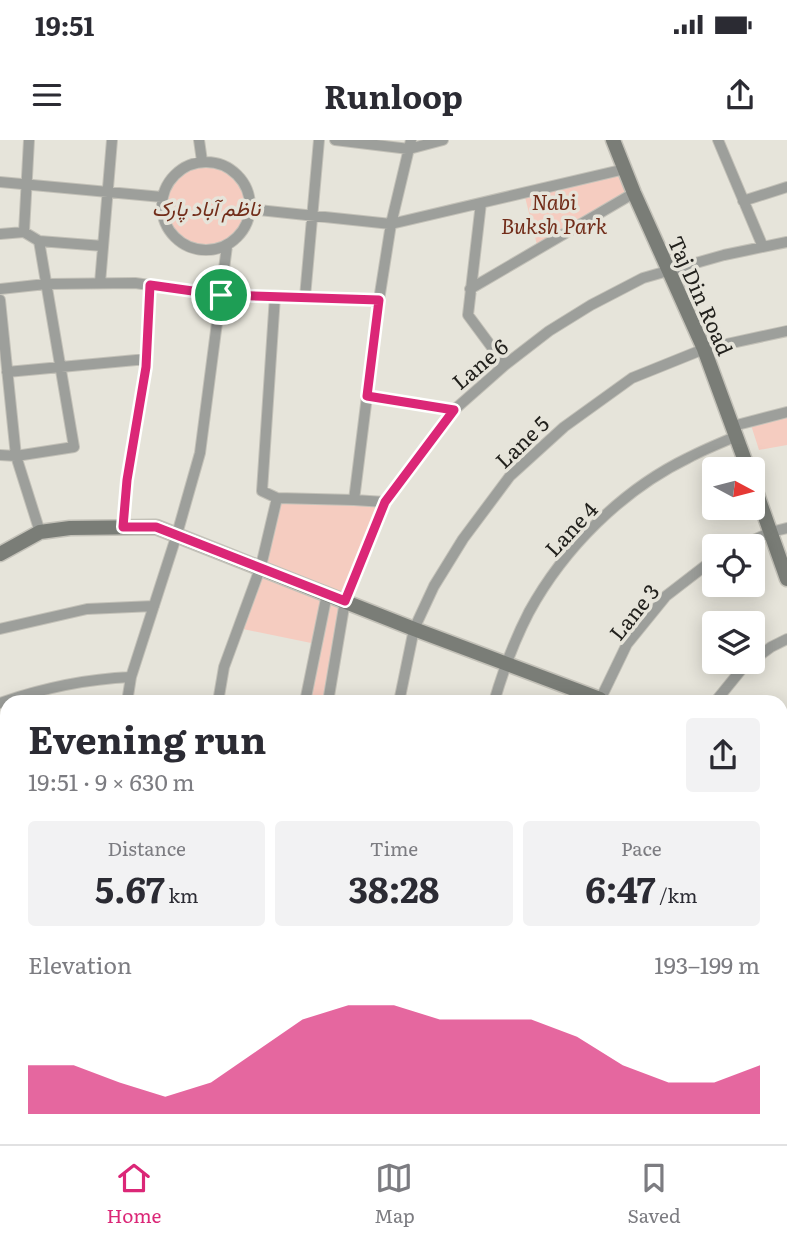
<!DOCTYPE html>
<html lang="en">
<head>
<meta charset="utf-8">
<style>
  body { margin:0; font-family:Literata,Vazirmatn,serif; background:#f2f2f3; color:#2b2b33; height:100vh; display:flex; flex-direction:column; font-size:26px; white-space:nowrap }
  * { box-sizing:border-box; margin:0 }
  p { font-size:23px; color:#7c7c81 }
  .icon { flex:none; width:38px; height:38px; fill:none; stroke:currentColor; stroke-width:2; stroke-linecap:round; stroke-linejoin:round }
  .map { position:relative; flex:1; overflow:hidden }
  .side { position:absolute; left:0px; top:555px; width:788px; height:450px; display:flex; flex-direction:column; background:#fff; border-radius:21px 21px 0 0; box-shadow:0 4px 18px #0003 }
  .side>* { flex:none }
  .needle { width:46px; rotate:97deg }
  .buttons { position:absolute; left:702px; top:317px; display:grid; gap:14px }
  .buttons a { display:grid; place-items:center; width:63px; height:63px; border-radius:7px; background:#fff; box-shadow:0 4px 18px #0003; font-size:35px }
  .pin { position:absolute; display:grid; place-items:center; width:60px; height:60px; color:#fff; margin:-30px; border:4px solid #fff; border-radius:50%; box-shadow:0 2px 7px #0007 }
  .round { display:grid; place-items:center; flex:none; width:74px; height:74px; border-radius:7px; background:#f2f2f3 }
  .summary { display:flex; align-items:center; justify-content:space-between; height:119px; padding:0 28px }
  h1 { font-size:38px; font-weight:700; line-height:52px }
  .stats { display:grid; grid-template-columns:repeat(3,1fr); gap:10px; height:119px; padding:7px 28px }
  .stats div { display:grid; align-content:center; border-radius:7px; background:#f2f2f3; text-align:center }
  .stats b { font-size:35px; font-weight:700 }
  .stats small { font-size:19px; font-weight:400 }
  .stats p { font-size:19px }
  .chart { height:196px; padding:14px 28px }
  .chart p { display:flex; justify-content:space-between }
  .chart svg { width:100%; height:126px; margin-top:7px; fill:#db2777; opacity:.7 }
  .status { display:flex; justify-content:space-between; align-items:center; height:49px; padding:0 35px; background:#fff; direction:ltr }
  .status svg { height:19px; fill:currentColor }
  header { display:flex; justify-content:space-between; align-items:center; height:91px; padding:0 28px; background:#fff; font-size:32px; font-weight:700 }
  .tabs { display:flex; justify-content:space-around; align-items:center; height:98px; border-top:2px solid #e1e1e2; background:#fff; font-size:19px; color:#7c7c81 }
  .tabs a { display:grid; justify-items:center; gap:4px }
  .tabs .current { color:#db2777 }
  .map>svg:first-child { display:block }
  .green { fill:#f5ccc0 }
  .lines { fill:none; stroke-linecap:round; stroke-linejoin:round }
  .street-casing { stroke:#c3c1b8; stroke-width:12 }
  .secondary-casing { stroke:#c3c1b8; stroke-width:17 }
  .street { stroke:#9d9f9b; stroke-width:10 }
  .secondary { stroke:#7a7d77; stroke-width:14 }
  .route-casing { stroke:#fff; stroke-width:14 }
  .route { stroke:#db2777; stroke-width:9 }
  .labels { text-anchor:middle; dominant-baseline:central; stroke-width:7; stroke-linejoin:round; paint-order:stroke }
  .park-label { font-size:21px; font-style:italic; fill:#722d1a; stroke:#e6e4da }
  .street-label { font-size:21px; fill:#22211d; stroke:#e6e4da }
</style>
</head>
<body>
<div class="status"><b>19:51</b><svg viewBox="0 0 49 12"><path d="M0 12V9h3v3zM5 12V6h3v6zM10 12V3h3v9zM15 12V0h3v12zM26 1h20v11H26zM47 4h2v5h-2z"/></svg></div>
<header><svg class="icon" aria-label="menu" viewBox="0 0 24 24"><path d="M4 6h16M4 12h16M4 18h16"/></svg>Runloop<svg class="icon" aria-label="share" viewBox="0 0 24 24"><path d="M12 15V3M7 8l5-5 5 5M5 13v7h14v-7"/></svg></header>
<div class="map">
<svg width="787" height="1004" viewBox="0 0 787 1004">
  <rect width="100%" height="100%" fill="#e6e4da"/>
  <path class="green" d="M162 66a44 44 0 1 1 88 0a44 44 0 1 1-88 0Z
    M625,29L634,53L538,109L524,53Z
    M787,276V305L759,310L751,285Z
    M277,358L385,362L345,461L328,562H306L316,504L238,488Z"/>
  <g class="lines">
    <defs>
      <path id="street" d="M199,0L202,21
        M335,0L409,9L443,0
        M718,0L763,107
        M162 66a44 44 0 1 1 88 0a44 44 0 1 1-88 0Z
        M0,42L162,57
        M743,61L787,47
        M481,63L468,175L505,225
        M250,69L391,84L625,29
        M24,92L29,0
        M0,94L24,92L39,101L103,106
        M100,143L112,0
        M0,149L46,144L135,143L221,155L275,156
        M470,149L634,53
        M305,157L319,0
        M0,160L16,316L40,392
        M7,232L147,219
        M367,256L454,270
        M733,286L787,272
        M0,315L16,316L74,307L39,101
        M277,358L354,360
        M385,362L354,360L379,160L391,84L411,0
        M123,387L127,340L146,227L150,145
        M741,406L771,392L787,388
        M0,489L87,469L154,466
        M752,521L771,507L787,499
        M127,562L131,537L177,394L200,313L227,106
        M218,562L224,527L261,426L277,358L262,351L275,156L379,160
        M305,562L327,454
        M328,562L345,461L385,362L454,270L505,225L549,191L591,165L643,138L724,115L787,102
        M399,562L414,489L434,446L463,399L510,336L564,287L632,238L704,209L787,191
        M494,562C503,531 514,501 529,472C564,408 622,350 688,318C703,310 720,303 737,296
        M599,562L627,504L666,456L714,419
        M715,562L741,530L752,522
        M0,563C43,548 85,539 131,537
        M0,635L7,633
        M787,642V684
        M0,675L7,683
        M780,811L787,814
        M780,845L787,828
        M0,940L7,931
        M0,949L7,955
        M304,998L309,1004
        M412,998L417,1004
        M529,998L537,1004
        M660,998L670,1004
        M83,1004L88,998
        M718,1004L721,998"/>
      <path id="secondary" d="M613,0L634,53L704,209L748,329
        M752,340L787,439
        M0,414L40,392L70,388L156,387L414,489L600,559
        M780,701L787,698
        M0,820L7,828
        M174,998L180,1004
        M263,1004L270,998"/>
    </defs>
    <use href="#street" class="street-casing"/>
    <use href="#secondary" class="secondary-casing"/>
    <use href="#street" class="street"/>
    <use href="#secondary" class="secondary"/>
  </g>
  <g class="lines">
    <defs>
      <path id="route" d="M150,145L221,155L379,160L367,256L454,270L385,362L345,461L156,387H123L127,340L146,227Z"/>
    </defs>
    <use href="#route" class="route-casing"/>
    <use href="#route" class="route"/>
  </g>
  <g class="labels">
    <g class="park-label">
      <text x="554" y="60">Nabi<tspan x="554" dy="24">Buksh Park</tspan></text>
      <text x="206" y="66">ناظم آباد پارک</text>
    </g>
    <g class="street-label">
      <text transform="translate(702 155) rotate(66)">Taj Din Road</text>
      <text transform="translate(479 223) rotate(-40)">Lane 6</text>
      <text transform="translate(521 301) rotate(-44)">Lane 5</text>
      <text transform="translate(570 388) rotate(-47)">Lane 4</text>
      <text transform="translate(633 471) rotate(-51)">Lane 3</text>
    </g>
  </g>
</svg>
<div class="buttons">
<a><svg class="needle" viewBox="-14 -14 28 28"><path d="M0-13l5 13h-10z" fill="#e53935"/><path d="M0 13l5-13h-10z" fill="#7c7c81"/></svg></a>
<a><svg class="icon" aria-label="locate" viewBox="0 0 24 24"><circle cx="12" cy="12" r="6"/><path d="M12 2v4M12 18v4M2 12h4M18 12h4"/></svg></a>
<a><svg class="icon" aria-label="layers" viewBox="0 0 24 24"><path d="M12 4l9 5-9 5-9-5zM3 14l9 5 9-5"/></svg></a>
</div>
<div class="pin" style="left:221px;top:155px;background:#1e9e55"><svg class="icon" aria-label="arrive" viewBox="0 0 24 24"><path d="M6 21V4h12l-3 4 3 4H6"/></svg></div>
<section class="side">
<div class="summary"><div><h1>Evening run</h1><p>19:51 · 9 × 630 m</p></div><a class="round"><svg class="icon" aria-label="share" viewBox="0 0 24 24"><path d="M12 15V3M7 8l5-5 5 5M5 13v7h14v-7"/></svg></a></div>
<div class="stats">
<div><p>Distance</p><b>5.67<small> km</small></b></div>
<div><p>Time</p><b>38:28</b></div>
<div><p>Pace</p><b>6:47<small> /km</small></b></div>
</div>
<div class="chart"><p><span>Elevation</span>193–199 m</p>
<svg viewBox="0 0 160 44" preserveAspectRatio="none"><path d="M0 44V27L10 27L20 33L30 38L40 33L50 22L60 11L70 6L80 6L90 11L100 11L110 11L120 17L130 27L140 33L150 33L160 27V44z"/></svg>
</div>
</section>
</div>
<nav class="tabs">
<a class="current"><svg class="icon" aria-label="home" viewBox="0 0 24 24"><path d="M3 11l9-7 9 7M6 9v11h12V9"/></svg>Home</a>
<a><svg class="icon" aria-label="map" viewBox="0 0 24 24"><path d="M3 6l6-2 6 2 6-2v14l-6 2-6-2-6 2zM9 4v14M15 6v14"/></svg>Map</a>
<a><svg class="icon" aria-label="saved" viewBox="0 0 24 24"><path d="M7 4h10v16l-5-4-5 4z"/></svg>Saved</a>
</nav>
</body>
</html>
